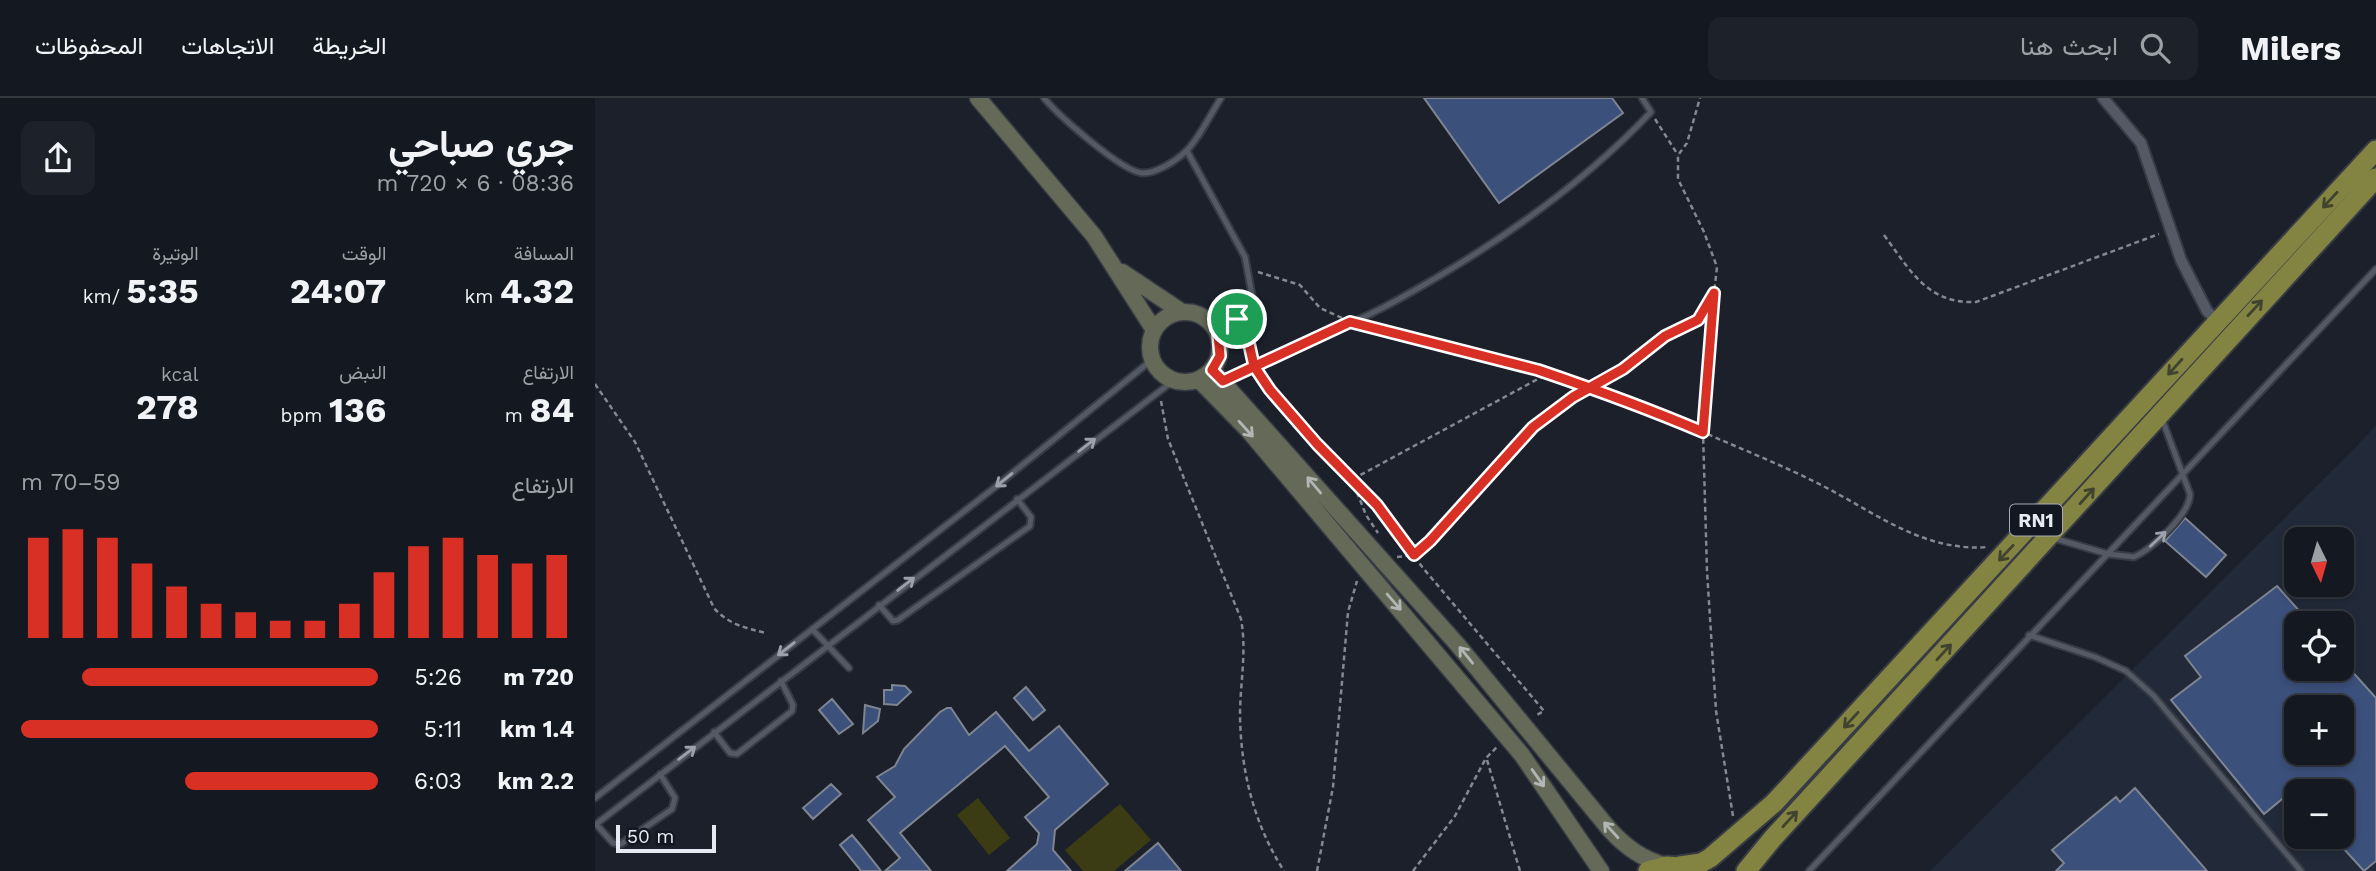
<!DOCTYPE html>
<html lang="ar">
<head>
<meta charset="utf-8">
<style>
  body { margin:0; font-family:"Work Sans",Vazirmatn,sans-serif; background:#1d2129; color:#f1f3f6; direction:rtl; height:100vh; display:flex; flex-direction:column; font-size:26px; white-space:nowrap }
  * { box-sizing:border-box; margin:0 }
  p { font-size:23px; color:#9da0a5 }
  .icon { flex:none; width:38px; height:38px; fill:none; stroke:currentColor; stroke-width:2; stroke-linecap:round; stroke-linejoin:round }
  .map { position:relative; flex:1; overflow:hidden; direction:ltr }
  .details { display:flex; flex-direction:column; background:#141820; width:595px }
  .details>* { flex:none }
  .needle { width:46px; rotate:175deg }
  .fabs { position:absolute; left:1689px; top:429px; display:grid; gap:14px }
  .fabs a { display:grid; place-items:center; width:70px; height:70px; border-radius:14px; background:#141820; box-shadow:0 4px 10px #0003,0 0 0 2px #33373e; font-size:35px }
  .scale { position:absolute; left:21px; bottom:18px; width:100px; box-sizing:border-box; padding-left:7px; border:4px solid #e6eaf1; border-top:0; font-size:19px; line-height:24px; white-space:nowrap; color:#e6eaf1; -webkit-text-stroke:5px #121721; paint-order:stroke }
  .pin { position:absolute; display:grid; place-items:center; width:60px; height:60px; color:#fff; margin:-30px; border:4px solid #fff; border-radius:50%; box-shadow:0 2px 7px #0007 }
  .round { display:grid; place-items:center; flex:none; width:74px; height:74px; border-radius:14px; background:#1d2129 }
  .head { display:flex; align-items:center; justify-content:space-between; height:119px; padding:0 21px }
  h1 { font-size:38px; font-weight:700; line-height:52px }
  .figures { display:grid; grid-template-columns:repeat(3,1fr); gap:10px; height:119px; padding:7px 21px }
  .figures div { display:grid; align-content:center }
  .figures b { font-size:35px; font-weight:700 }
  .figures small { font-size:19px; font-weight:400 }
  .figures p { font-size:19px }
  .chart { height:196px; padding:14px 21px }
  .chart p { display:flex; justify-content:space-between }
  .chart svg { width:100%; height:126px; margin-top:7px; stroke:#d93025; stroke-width:6 }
  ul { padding:0 21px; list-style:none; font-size:23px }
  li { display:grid; grid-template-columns:112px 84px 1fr; align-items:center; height:52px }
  li i { height:18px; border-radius:9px; background:#d93025 }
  header { display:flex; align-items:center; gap:42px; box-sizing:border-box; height:98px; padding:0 35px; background:#141820; border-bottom:2px solid #33373e }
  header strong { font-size:33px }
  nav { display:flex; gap:38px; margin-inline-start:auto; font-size:24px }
  .search { width:490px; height:63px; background:#1d2129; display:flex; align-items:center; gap:18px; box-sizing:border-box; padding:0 24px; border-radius:14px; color:#9da0a5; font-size:26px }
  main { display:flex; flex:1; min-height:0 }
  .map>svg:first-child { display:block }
  .built { fill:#222a39; fill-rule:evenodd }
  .green { fill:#3c3c14 }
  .building { fill:#3b507b; stroke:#7e8591; stroke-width:2; fill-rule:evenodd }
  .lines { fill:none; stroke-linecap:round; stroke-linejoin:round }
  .service-casing { stroke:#373b44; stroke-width:9 }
  .minor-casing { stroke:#373b44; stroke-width:14 }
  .secondary-casing { stroke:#373b44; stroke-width:19 }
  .trunk-casing { stroke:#373b44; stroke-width:23 }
  .path { stroke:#838891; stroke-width:2.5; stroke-dasharray:5 3.5; stroke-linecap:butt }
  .service { stroke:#535965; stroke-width:5 }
  .minor { stroke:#535965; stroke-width:10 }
  .secondary { stroke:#656958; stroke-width:16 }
  .trunk { stroke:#848442; stroke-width:19 }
  .oneway { stroke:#40432e }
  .oneway2 { stroke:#b2b6b4 }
  .oneway3 { stroke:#9ca2ab }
  .route-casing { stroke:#fff; stroke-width:14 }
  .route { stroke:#d93025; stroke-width:9 }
  .labels { text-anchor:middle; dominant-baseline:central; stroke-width:6; stroke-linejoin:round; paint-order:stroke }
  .shield { fill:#121721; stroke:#a6abb3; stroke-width:2 }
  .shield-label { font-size:19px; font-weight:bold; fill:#e6eaf1 }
</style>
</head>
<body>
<header>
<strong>Milers</strong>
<div class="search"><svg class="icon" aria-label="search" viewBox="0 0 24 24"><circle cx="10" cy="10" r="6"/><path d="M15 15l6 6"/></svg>ابحث هنا</div>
<nav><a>الخريطة</a><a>الاتجاهات</a><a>المحفوظات</a></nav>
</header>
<main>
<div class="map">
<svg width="1781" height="773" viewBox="0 0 1781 773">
  <rect width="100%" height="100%" fill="#1b202b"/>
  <path class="built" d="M1781,327V773H1335L1762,348ZM1701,441H1746V486H1701ZM1701,525H1746V570H1701ZM1701,609H1746V654H1701ZM1701,693H1746V738H1701Z"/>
  <path class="green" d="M383,700L415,740L394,757L362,717Z
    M525,706L556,742L519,773H488L470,752Z"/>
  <path class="building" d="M829,0H1017L1028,15L904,105Z
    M1590,420L1631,457L1611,479L1570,443Z
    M1682,488L1715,525H1701V570H1746V561L1781,600V763L1769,773L1737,738H1746V693L1698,692L1669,716L1576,602L1606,579L1590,558ZM1701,609H1746V654H1701Z
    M297,587L310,588L316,594L302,607L289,606V592H297Z
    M431,589L450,612L438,622L419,600Z
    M237,601L258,626L244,636L224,612Z
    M270,607L285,611L283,623L268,635Z
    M352,610H356L374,637L401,614L434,653L464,628L513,686L460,732L458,752L476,773H412L442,746L444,735L430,719L454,699L410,648L305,735L336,773H290L305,760L273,722L300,699L282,679L300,668L309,651L345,614Z
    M236,686L246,696L218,721L208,710Z
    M1540,690L1612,773H1461L1469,765L1457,752L1521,699L1525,704Z
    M257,737L267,749L286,773H266L245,747Z
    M563,745L586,773H530Z"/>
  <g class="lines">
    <defs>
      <path id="service" d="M449,0C463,17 526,73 547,75C560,76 581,63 590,54C603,43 616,15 626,0
        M592,53L650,159L657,197L642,221L623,236
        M659,268C707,246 758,227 804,201C895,151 985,89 1056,14L1047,0
        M1458,440L1513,456L1539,459C1557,451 1595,416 1595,396L1567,321
        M284,507L298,523L303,522L435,428L436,419L422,401
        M217,531L254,570
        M1434,537L1500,559L1531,573L1558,597L1706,773
        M119,634L135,655L142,656L197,613L198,607L186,583
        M0,700L399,390L558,261
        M1,726L18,745L26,746L77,711L80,700L65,676
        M0,727L578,283
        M1214,773L1781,171"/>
      <path id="minor" d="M1508,0L1546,45L1586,162L1612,213L1622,223"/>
      <path id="secondary" d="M383,0L499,138L559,232
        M527,174L587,214
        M555 249a35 35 0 1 1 70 0a35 35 0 1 1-70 0Z
        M617,272L862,546L1015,732C1032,750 1047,761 1072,768
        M604,282L653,332L927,657L1006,773"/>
      <path id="trunk" d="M1085,768L1106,765L1115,760L1179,705L1781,52
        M1053,773L1072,768L1096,770
        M1151,773L1178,740L1781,80"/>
    </defs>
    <use href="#service" class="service-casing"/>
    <use href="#minor" class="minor-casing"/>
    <use href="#secondary" class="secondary-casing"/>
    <use href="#trunk" class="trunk-casing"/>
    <path class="path" d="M1060,21L1083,57
      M1289,137C1315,172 1332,206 1381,204L1564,136
      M663,174L705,187L725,210L747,220
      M633,200L637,210
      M646,228L653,241L657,258
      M773,228L943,272L1043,307L1108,334L1119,199
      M640,277L653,271
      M665,277L722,346L757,382L771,417L783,435
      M0,286L40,344L119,510C133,526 150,530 171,535
      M566,303L573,341L646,521C652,554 645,585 645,618C646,674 659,726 689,773
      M758,381L954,275
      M761,386L782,407L828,470L949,613L940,618
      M802,459L819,457L835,443L938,329L978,299L1028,271L1070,238L1103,222L1112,212L1119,195L1122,169L1109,134L1083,81V57L1092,45L1105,0
      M892,662L925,773
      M1138,718L1121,613L1112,473L1108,334C1148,352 1190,368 1230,389C1282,416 1330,454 1392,449
      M722,773L738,689L753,514L762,483
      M818,773L860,718L891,660L902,649"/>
    <use href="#service" class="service"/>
    <use href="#minor" class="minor"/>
    <use href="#secondary" class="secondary"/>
    <use href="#trunk" class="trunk"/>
  </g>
  <defs><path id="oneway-shaft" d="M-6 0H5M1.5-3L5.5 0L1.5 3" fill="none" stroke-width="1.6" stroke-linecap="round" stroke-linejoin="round" transform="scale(1.75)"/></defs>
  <g class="oneway">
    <use href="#oneway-shaft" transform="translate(1735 102) rotate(133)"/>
    <use href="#oneway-shaft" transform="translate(1660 210) rotate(-47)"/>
    <use href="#oneway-shaft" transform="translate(1580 269) rotate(132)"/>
    <use href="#oneway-shaft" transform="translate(1492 398) rotate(-48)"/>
    <use href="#oneway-shaft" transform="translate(1411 455) rotate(133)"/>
    <use href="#oneway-shaft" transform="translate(1349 554) rotate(-47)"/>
    <use href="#oneway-shaft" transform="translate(1256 622) rotate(133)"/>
    <use href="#oneway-shaft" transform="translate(1195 721) rotate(-47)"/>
  </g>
  <g class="oneway2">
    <use href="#oneway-shaft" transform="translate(651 331) rotate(48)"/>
    <use href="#oneway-shaft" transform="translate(719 387) rotate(-130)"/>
    <use href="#oneway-shaft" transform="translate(799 504) rotate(49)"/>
    <use href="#oneway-shaft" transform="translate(871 557) rotate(-129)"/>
    <use href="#oneway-shaft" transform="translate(943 680) rotate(55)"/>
    <use href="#oneway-shaft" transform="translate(1016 732) rotate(-132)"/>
  </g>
  <g class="oneway3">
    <use href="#oneway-shaft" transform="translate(492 347) rotate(-38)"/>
    <use href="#oneway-shaft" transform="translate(409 382) rotate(141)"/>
    <use href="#oneway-shaft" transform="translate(1563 441) rotate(-43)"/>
    <use href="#oneway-shaft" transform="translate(311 486) rotate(-38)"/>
    <use href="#oneway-shaft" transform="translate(191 551) rotate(142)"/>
    <use href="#oneway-shaft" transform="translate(92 655) rotate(-37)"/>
  </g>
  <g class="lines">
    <defs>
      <path id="route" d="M642,221L623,236L625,258L617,272L628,283L755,224L943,272C999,291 1054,311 1108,334L1119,195L1103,222L1070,238L1028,271L978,299L938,329L835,443L819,457L782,407L722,346L675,292L659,268L653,241L642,221"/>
    </defs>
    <use href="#route" class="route-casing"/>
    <use href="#route" class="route"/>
  </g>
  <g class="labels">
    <rect class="shield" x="1415" y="406.5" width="52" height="31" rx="5"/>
    <g class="shield-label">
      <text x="1441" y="422">RN1</text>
    </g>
  </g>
</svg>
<div class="fabs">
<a><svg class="needle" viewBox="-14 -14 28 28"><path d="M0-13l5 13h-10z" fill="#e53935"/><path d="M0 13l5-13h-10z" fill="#9da0a5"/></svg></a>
<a><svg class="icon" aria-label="locate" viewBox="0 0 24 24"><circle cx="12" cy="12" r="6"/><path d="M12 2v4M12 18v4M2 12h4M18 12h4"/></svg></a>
<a>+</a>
<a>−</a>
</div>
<div class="scale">50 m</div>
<div class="pin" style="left:642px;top:221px;background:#1e9e55"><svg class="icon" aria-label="arrive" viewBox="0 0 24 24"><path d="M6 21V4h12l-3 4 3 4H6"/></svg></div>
</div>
<section class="details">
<div class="head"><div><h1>جري صباحي</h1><p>08:36 · 6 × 720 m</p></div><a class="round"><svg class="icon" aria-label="share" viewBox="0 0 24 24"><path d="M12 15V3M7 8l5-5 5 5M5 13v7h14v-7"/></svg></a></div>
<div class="figures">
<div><p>المسافة</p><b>4.32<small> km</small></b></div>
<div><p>الوقت</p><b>24:07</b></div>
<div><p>الوتيرة</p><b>5:35<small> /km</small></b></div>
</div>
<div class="figures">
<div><p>الارتفاع</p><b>84<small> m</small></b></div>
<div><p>النبض</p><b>136<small> bpm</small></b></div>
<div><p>kcal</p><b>278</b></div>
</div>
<div class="chart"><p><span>الارتفاع</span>59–70 m</p>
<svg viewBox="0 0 160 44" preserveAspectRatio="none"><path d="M5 44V9M15 44V6M25 44V9M35 44V18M45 44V26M55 44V32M65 44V35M75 44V38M85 44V38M95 44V32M105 44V21M115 44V12M125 44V9M135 44V15M145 44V18M155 44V15"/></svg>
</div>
<ul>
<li><b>720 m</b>5:26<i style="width:83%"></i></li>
<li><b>1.4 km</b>5:11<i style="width:100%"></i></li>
<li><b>2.2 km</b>6:03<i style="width:54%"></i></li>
</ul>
</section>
</main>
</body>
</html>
